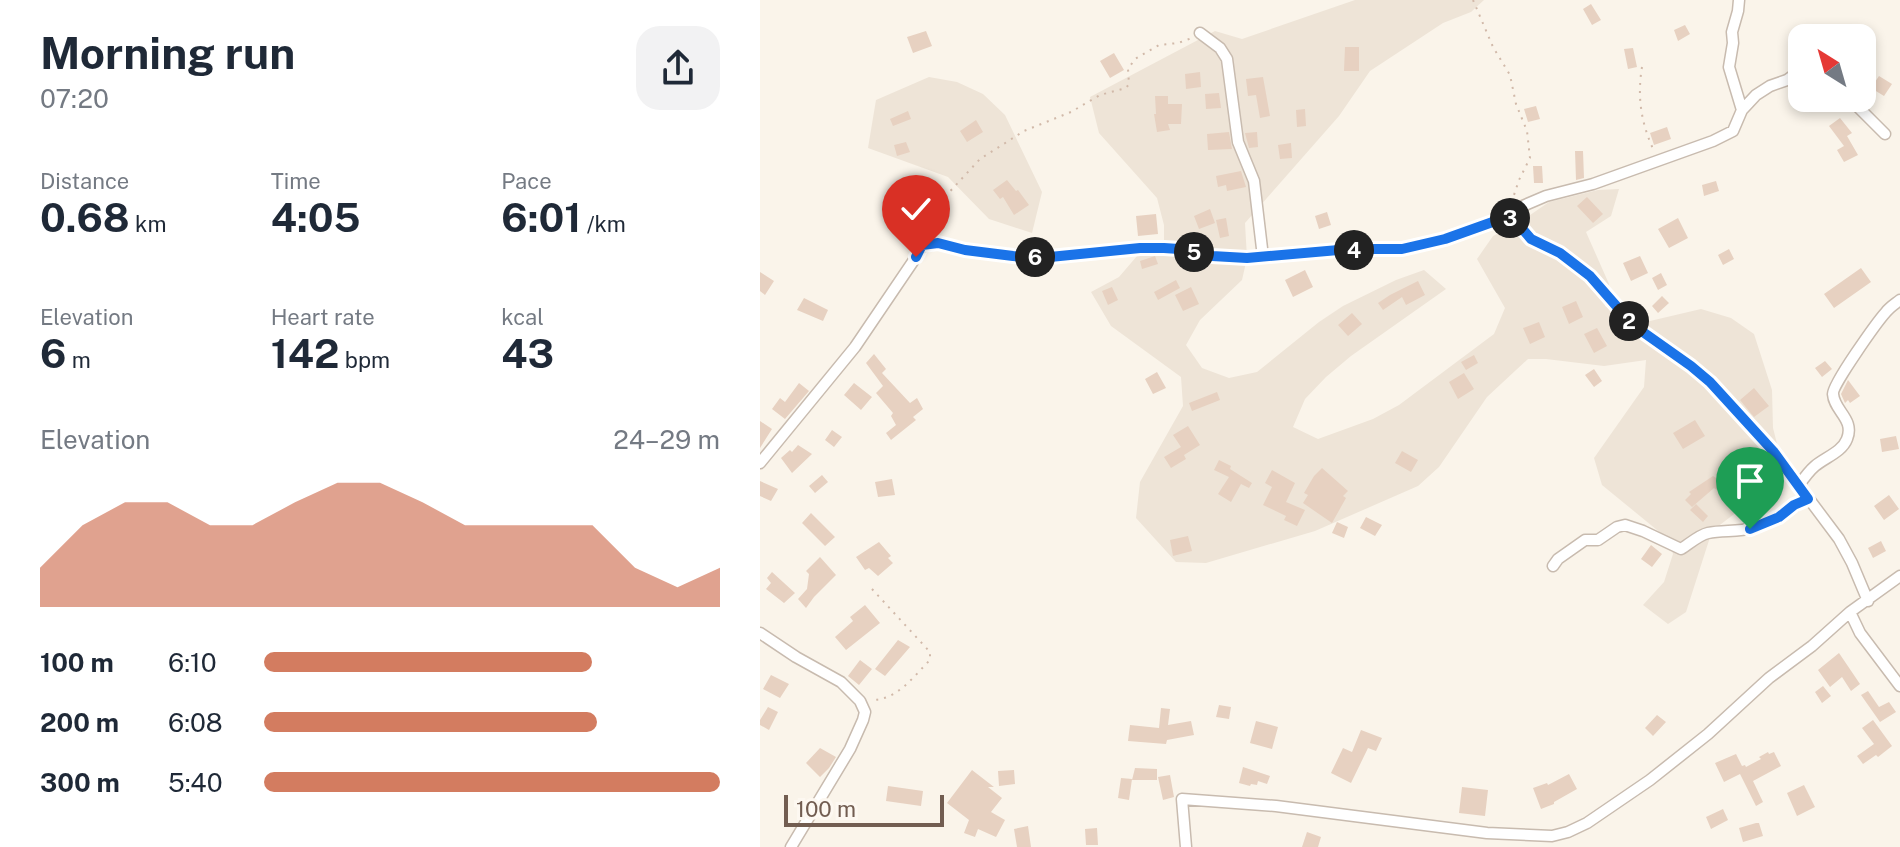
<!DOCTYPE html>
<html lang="en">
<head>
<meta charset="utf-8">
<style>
  body { margin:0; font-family:"Public Sans",sans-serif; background:#f2f2f3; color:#1f2937; height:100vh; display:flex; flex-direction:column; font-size:30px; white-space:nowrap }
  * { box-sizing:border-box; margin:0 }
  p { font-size:26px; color:#747a83 }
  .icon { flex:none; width:44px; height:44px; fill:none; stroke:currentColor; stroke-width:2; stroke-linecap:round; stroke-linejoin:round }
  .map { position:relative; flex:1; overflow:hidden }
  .details { display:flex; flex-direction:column; background:#fff; width:760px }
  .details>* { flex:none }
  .needle { width:52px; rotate:323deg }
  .buttons { position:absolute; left:1028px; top:24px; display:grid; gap:16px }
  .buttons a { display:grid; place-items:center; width:88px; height:88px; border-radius:16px; background:#fff; box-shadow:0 4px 12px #0003; font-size:40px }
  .scale { position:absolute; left:24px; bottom:20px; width:160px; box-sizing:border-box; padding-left:8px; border:4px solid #725d51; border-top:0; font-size:22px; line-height:28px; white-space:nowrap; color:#725d51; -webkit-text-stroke:6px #fdf8f1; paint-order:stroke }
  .pin { position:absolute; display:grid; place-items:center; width:68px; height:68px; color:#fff; margin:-82px -34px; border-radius:50% 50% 50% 0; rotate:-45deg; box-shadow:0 0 8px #0007 }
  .pin .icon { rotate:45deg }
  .km { position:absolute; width:40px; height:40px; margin:-20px; border-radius:50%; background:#222; color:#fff; font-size:22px; line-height:40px; text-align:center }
  .round { display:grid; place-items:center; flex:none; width:84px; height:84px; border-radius:24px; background:#f2f2f3 }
  .overview { display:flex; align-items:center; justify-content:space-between; height:136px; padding:0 40px }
  h1 { font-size:44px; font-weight:700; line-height:60px }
  .figures { display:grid; grid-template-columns:repeat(3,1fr); gap:12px; height:136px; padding:8px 40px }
  .figures div { display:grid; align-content:center }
  .figures b { font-size:40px; font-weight:700 }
  .figures small { font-size:22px; font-weight:400 }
  .figures p { font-size:22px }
  .chart { height:224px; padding:16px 40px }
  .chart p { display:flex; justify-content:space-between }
  .chart svg { width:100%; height:144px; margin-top:8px; fill:#d37c60; opacity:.7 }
  ul { padding:0 40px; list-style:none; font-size:26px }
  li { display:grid; grid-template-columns:128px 96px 1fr; align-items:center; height:60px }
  li i { height:20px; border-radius:10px; background:#d37c60 }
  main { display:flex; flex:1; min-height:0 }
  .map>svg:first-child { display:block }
  .residential { fill:#eee4d7 }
  .building { fill:#e7d1c1 }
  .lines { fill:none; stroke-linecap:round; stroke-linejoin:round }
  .street-casing { stroke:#c8bbaf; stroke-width:13 }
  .path { stroke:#d1b9a9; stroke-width:2; stroke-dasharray:2 6; stroke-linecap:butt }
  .street { stroke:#fff; stroke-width:10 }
  .route-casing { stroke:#fff; stroke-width:16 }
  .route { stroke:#1a73e8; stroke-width:10 }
</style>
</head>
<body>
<main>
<section class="details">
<div class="overview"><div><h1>Morning run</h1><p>07:20</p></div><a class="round"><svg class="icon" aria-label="share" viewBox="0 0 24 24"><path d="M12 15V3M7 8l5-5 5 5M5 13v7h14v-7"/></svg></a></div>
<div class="figures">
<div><p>Distance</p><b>0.68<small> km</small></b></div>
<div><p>Time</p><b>4:05</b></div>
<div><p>Pace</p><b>6:01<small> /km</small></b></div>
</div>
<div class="figures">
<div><p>Elevation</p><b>6<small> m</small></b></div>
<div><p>Heart rate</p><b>142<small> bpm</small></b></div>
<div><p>kcal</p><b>43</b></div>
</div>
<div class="chart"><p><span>Elevation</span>24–29 m</p>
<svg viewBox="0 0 160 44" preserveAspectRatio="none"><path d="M0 44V32L10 19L20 12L30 12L40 19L50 19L60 12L70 6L80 6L90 12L100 19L110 19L120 19L130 19L140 32L150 38L160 32V44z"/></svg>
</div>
<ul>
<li><b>100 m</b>6:10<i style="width:72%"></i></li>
<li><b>200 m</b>6:08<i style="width:73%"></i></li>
<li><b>300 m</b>5:40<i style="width:100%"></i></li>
</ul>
</section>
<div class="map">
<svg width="1140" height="847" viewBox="0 0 1140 847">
  <rect width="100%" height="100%" fill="#faf4ea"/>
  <path class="residential" d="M595,0H724L711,12L683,23L610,71L579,116L485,223L487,258L482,280L440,320L426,345L442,368L469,378L497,372L559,322L583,306L636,280L664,270L686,289L591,356L566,377L545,399L533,427L558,439L613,419L639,405L734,334L745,308L717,259L733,236L757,224L789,202L838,190L859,189L851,216L826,232L849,284L845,306L873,325L941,309L971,318L994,334L1012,390L1013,428L1025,475L952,531L926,612L908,624L883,605L904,582L913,554L908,539L842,485L834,458L884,387L886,360L844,366L786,359H768L727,397L679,467L658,486L555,531L446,563L416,562L376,518L380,482L423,406L421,377L351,326L331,292L359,277L377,256L404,248V225L397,198L339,133L330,97L455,31L482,39Z
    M169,77L197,82L223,94L245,115L282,192L272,233L229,219L188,177L108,148L116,100Z"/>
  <path class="building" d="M831,4L841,20L832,25L823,9Z
    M925,25L930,34L918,41L914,30Z
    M166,31L172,46L153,53L147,37Z
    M585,47H599V71H584Z
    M873,48L877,67L868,69L864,49Z
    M354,53L364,70L350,78L340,61Z
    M440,72L441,87L426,89L425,74Z
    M1119,76L1132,84L1124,96L1111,88Z
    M503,77L510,116L500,118L496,95L488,96L486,79Z
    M459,93L461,108L446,109L445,94Z
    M395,96H408V104H422L421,124H408L410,130L397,132L394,114H396Z
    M776,106L780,119L768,122L764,109Z
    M545,109L546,126L537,127L536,110Z
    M148,111L151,119L133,126L130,119Z
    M1080,118L1092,133L1087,136L1098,155L1084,162L1077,150L1084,146L1069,126Z
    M216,120L223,132L207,142L200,131Z
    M907,127L911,139L894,145L890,133Z
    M469,132L472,149L448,150L447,134Z
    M497,132L498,147L489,148L485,133Z
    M146,142L150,152L137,156L134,145Z
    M531,143L532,158L520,159L518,145Z
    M815,151H823L824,178L816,180Z
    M773,166H782L783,183H774Z
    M481,171L486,187L467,191L466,185L458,187L456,176Z
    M247,180L256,191L258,190L269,205L254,215L243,197L240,199L233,190Z
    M956,181L959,191L944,196L942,185Z
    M827,197L843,214L833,223L817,206Z
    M450,209L455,223L439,229L434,216Z
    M567,212L571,225L559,229L555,216Z
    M396,214L398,234L378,236L376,216Z
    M466,218L469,236L460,238L456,220Z
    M918,218L928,238L909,248L898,229Z
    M969,249L974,259L963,265L958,255Z
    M395,256L398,264L382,269L380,261Z
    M880,256L888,273L871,281L863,263Z
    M1101,268L1111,282L1074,308L1064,294Z
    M545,270L553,287L533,297L525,280Z
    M0,272L14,281L5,295L0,291Z
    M901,273L907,285L898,290L892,278Z
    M416,280L420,288L398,300L394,292Z
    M658,281L665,295L646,305L642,297L623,310L618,303L630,295Z
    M352,287L358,300L348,305L342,291Z
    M431,287L439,304L423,311L415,295Z
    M902,296L909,303L898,313L892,306Z
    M44,298L68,310L63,321L37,310Z
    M816,301L823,317L809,324L802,307Z
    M592,313L602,324L588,336L578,325Z
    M779,322L785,337L770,344L763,328Z
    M837,328L847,346L834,353L824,334Z
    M114,354L126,369L122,373L150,403L157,398L163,409L153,417L156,420L131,440L126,433L136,425L131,416L133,413L116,393L123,386L106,363Z
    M714,355L718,363L706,370L701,362Z
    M1065,361L1072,369L1062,377L1055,368Z
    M834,369L842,381L834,387L825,375Z
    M397,372L406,388L393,394L385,379Z
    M704,373L714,389L698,399L689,382Z
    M1088,380L1100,396L1090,403L1088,400L1085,403L1081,394Z
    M39,383L49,391L25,419L12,409L20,398L25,402Z
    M94,383L112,397L101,410L84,395Z
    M994,388L1009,406L994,417L980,400Z
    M457,392L460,400L432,411L429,403Z
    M935,420L945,436L923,449L913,433Z
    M0,421L12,429L0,448Z
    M428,426L440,445L424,455L426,459L411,468L404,457L421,447L413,435Z
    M72,430L82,437L74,447L65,440Z
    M1136,436L1139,449L1122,452L1120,439Z
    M38,445L52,454L32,473L21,458L30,450L32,452Z
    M642,451L658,460L651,472L635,463Z
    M459,460L471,466L470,469L492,483L489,488L481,484L471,502L458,494L469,477L454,470Z
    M971,462L976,469L964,476L960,469Z
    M562,468L588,491L583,496L586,498L572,523L543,503L548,495L544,493L554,476Z
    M512,470L535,483L526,502L545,510L537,526L524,520L526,516L503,505L512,487L505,483Z
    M62,475L68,482L55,493L49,486Z
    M953,476L979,493L973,501L954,488L932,507L925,500L931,494L929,492Z
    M132,479L135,495L118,497L115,482Z
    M0,481L18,489L11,501L0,496Z
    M1129,495L1139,509L1124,520L1114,506Z
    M936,504L948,516L943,522L930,510Z
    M51,513L75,537L65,546L42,523Z
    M606,517L622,525L615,536L600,528Z
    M577,522L588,527L584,538L572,533Z
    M428,536L432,551L413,556L410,540Z
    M1121,541L1126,551L1113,558L1108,548Z
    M119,542L131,556L128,558L133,563L118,576L109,568L105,570L96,557Z
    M891,545L902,554L892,567L881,559Z
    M60,557L76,575L54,597L46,608L38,599L47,589L49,574L46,571Z
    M12,572L35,593L24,603L6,589L11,583L7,578Z
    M105,605L120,623L86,650L75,637L93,621L90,617Z
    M138,640L150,647L125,676L115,669Z
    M1079,653L1100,684L1091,691L1082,677L1070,687L1058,670Z
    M100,660L112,669L99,685L88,676Z
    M11,675L29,684L20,698L3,689Z
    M1063,686L1071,696L1062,703L1055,692Z
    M1108,691L1119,707L1129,702L1136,712L1120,722L1101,695Z
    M459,705L471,707L469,719L456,717Z
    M8,707L18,712L9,730L0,725V720Z
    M401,708L410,709L408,725L431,721L434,735L407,740L406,744L368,741L370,725L399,728Z
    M897,715L906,722L893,736L885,728Z
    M1113,720L1132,746L1118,757L1116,755L1103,764L1097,756L1114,744L1102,728Z
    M496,721L518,727L512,749L490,743Z
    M601,730L622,738L616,751L608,748L591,783L571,773L583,748L592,752Z
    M60,748L76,757L69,768L60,777L46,763Z
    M1008,752L1009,754L1014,752L1021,766L993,781L1003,802L996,806L980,774L964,782L955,763L976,754L982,766L985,765L986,767L1001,759L999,757Z
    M483,767L510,776L507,784L498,781L497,785L491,784L490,786L479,783Z
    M375,768L397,769V780H372Z
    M212,770L234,787H228L242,798L231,812L245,820L236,837L218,829L215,837L204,833L209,820L187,803Z
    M254,770L255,784L239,786L238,771Z
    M809,774L817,789L794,802V804L781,809L773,788L787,783L788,785Z
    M410,775L414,797L403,800L398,777Z
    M361,778L372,779L369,800L358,798Z
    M1044,785L1055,807L1037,816L1027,793Z
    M128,786L163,791L161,806L126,801Z
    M702,787L728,790L725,816L699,813Z
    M963,809L968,820L951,829L946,817Z
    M996,823H999L1003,836L983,842L979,828Z
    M268,826L271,847H257L254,829Z
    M337,828L338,845H326L325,829Z
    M547,832L561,837L558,847H542Z"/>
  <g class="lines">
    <defs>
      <path id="street" d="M979,0L978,11L972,32L973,43L969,67L982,110
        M440,33L460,48L467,59L478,142L494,181L503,257
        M1089,98L1125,134
        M753,218L771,239L800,253L830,276L873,325L931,366L950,382L1013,451L1079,539L1092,563L1108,601
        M753,218L758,208L786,196L833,184L953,141L973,131L982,110L996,95L1010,86L1027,80L1042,69
        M0,463L95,347L156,257L162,245L178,243L205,250L280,258L380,248H404L419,249L452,256L487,258L590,249H642L685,239L732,222L753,218
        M1039,485C1044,478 1049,471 1055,466C1066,457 1082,452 1087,439C1095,419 1074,411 1073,394C1072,385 1117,322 1126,312C1130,307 1135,304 1140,300
        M793,566L798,559L825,540H838L857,527L865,525L883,531L921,549C929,544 939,535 948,533C962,530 979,532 992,528C1013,523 1029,507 1048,499
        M1090,612L1100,633L1140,686
        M0,633L36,657L81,682L100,701L105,712L103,720L90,749L31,847
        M426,847L422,799L516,806L727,833L792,836L808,832L827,823L890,780L948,734L1009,678L1052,646L1090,612L1140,576"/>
    </defs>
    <use href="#street" class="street-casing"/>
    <path class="path" d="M713,0L733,47L750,75L756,104L767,131L770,158L759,180L754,195L755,199
      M1091,38L1103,29
      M882,67C877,97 881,123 894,151
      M167,232L182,200L220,159L264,131L311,112L340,95L366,88L369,84L368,69L375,59L399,45L418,43L432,38
      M112,589L170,652V660C153,677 138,699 113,700"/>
    <use href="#street" class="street"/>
  </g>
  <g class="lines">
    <defs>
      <path id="route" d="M156,257L162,245L178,243L205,250L253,256L280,258L380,248H404L419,249L452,256L487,258L590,249H642L685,239L741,219L753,218L771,239L800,253L830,276L873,325L931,366L950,382L1013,451L1048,499L1034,505L1019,517L990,529"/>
    </defs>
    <use href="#route" class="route-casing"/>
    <use href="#route" class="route"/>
  </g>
</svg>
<div class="buttons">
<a><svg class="needle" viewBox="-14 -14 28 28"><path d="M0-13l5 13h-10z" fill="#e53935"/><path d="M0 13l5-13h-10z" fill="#747a83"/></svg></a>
</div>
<div class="scale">100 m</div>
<div class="pin" style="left:990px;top:529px;background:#1e9e55"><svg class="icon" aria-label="arrive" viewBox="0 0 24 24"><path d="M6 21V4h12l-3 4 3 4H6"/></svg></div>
<div class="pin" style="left:156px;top:257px;background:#d93025"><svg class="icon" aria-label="check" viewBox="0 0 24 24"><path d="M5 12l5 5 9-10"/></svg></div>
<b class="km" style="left:869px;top:321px">2</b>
<b class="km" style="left:750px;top:218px">3</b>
<b class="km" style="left:594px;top:250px">4</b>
<b class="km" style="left:434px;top:252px">5</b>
<b class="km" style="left:275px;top:257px">6</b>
</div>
</main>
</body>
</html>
